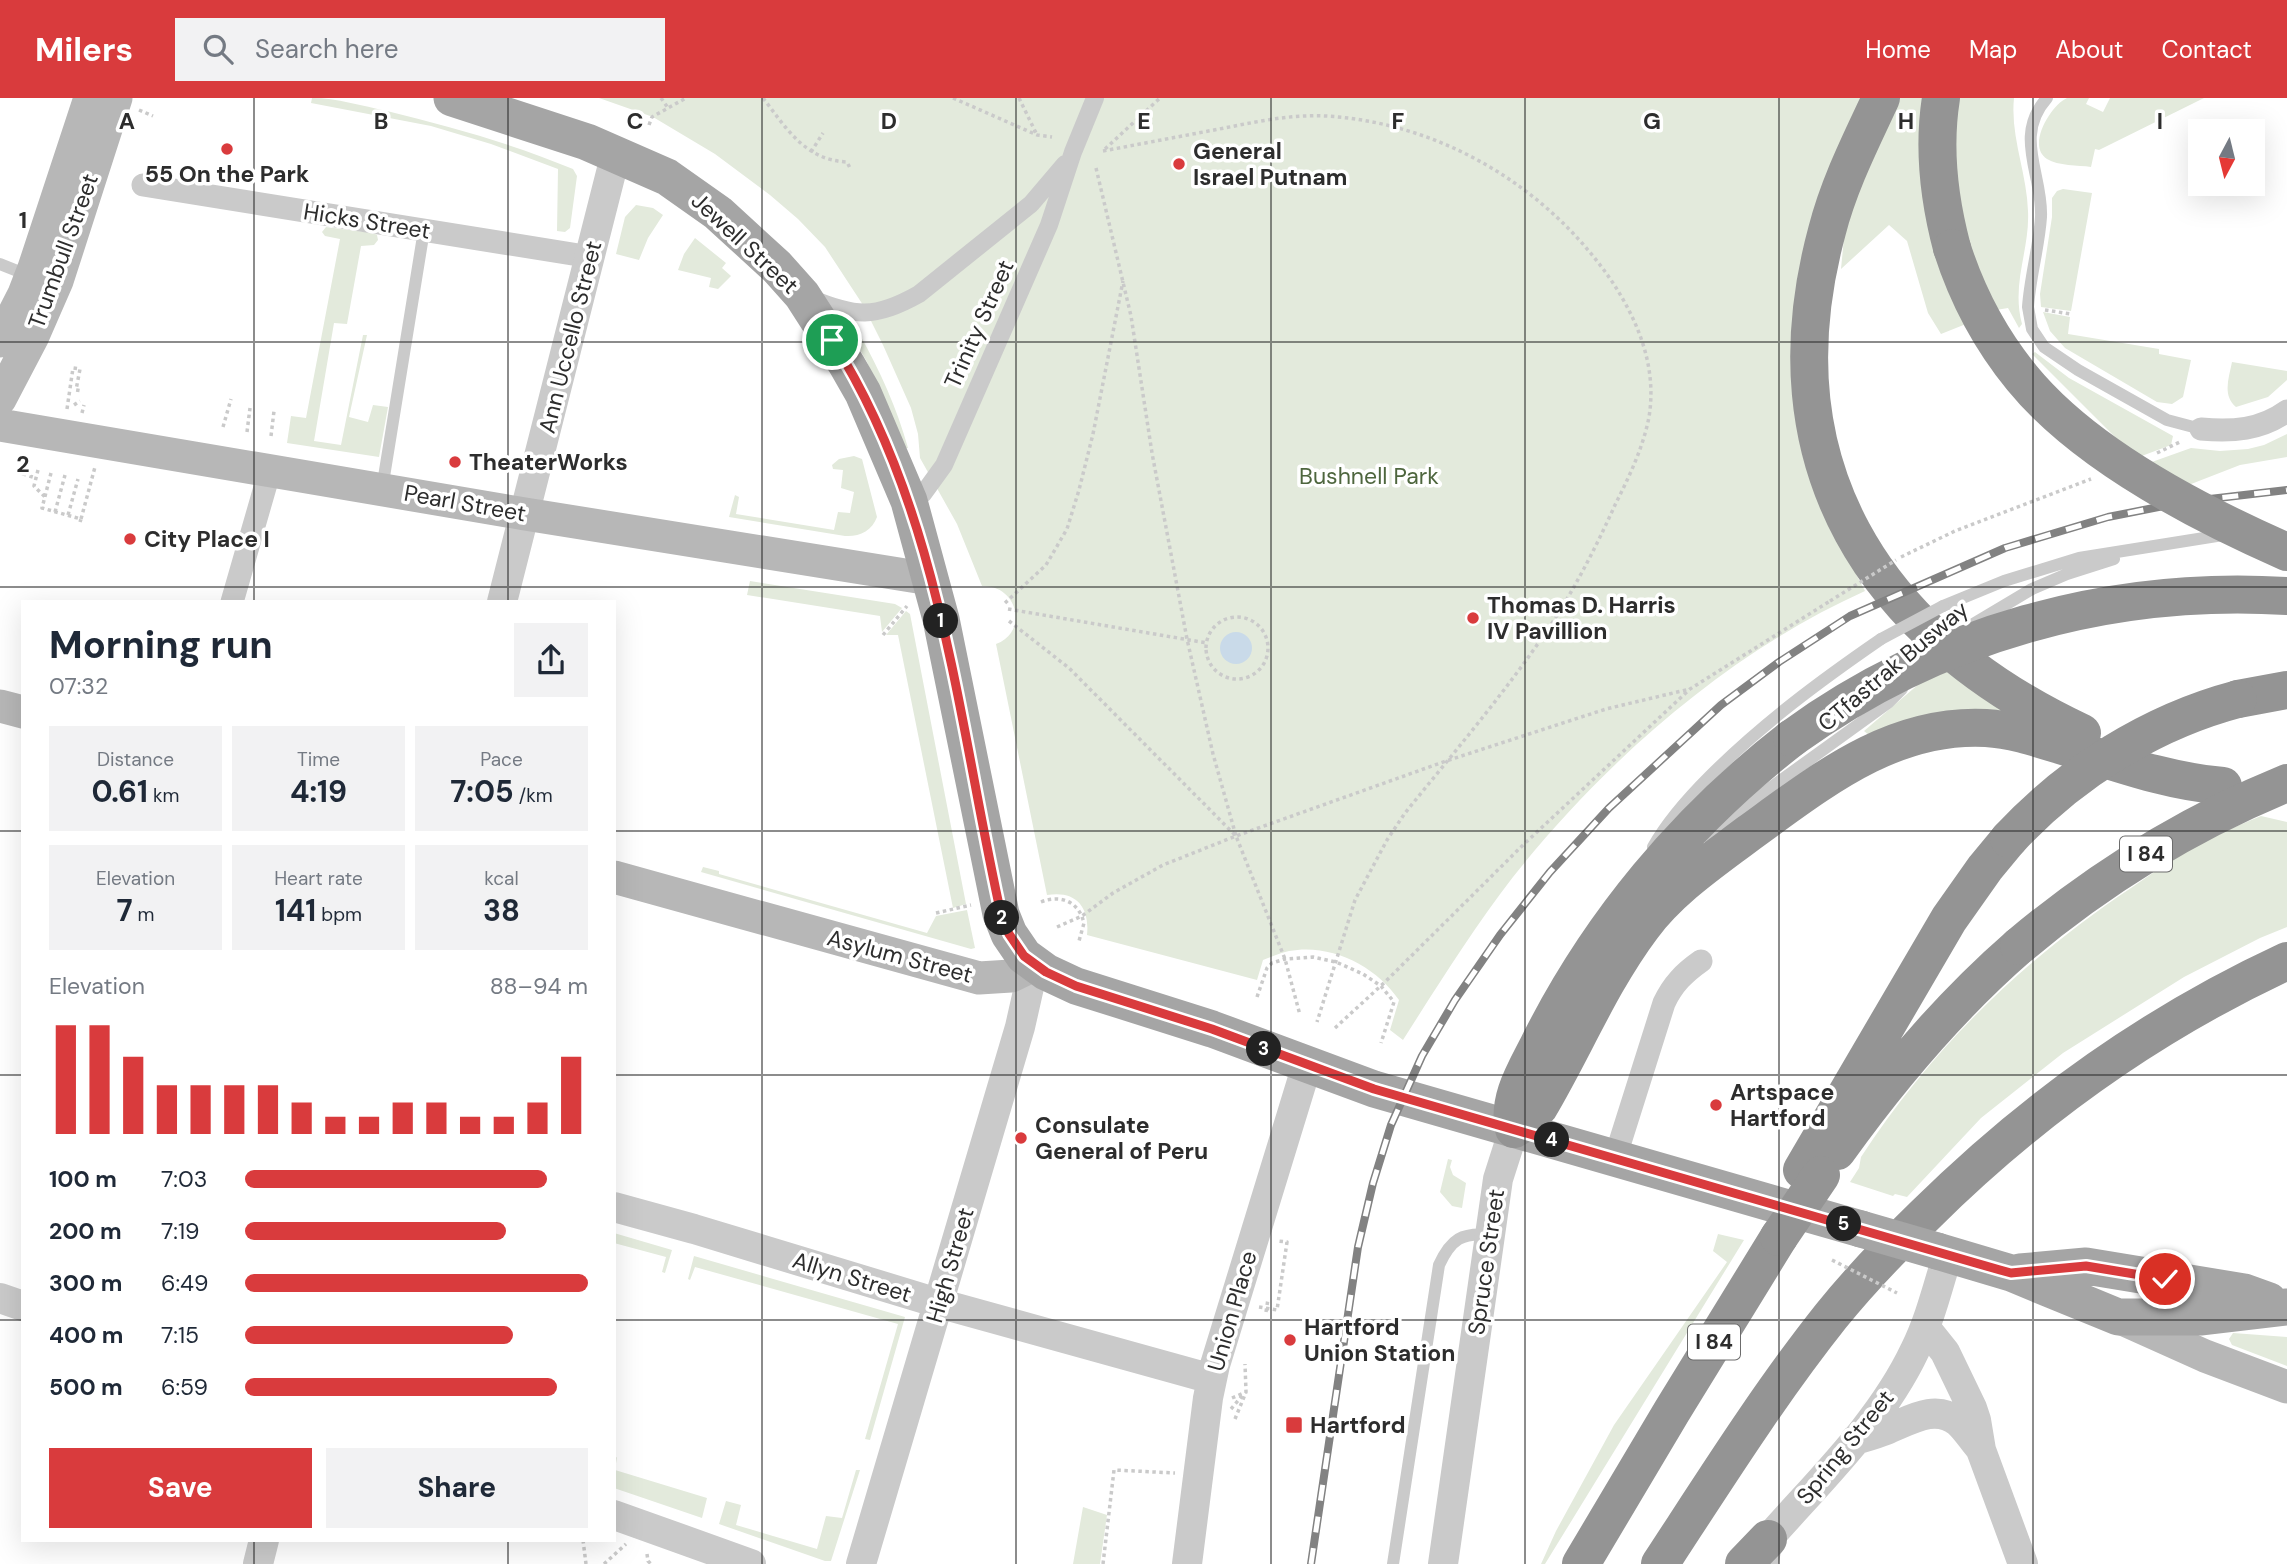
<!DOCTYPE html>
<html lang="en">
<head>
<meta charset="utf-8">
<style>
  body { margin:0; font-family:"DM Sans",sans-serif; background:#f2f2f3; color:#1f2937; height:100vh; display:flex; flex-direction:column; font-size:26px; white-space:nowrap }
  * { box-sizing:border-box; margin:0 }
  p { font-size:23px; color:#747a83 }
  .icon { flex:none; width:38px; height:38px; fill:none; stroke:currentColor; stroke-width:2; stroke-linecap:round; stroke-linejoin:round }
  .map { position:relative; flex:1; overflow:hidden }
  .side { position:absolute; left:21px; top:502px; width:595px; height:942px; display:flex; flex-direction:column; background:#fff; border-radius:0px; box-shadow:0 7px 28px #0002 }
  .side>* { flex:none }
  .needle { width:46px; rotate:187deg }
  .tools { position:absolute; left:2188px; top:21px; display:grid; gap:14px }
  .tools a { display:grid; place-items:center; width:77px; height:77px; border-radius:0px; background:#fff; box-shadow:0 7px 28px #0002; font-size:35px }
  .pin { position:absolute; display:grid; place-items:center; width:60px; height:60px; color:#fff; margin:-30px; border:4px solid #fff; border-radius:50%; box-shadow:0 2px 7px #0007 }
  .km { position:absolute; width:35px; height:35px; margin:-18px; border-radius:50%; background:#222; color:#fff; font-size:19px; line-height:35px; text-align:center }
  .round { display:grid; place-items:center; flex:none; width:74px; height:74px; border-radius:0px; background:#f2f2f3 }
  .summary { display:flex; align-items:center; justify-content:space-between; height:119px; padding:0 28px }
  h1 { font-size:38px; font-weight:700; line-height:52px }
  .metrics { display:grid; grid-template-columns:repeat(3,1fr); gap:10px; height:119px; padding:7px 28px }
  .metrics div { display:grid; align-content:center; border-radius:0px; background:#f2f2f3; text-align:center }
  .metrics b { font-size:30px; font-weight:700 }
  .metrics small { font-size:19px; font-weight:400 }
  .metrics p { font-size:19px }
  .chart { height:196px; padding:14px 28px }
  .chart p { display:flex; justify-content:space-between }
  .chart svg { width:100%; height:126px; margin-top:7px; stroke:#d93b3d; stroke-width:6 }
  .cta { display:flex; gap:14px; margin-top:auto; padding:14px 28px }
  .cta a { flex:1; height:80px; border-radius:0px; background:#d93b3d; color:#fff; font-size:28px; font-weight:700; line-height:80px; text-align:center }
  .cta a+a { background:#f2f2f3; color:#1f2937 }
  ul { padding:0 28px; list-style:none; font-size:23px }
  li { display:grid; grid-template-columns:112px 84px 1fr; align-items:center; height:52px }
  li i { height:18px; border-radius:9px; background:#d93b3d }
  header { display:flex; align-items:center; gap:42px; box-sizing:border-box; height:98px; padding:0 35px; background:#d93b3d; color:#fff }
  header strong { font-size:33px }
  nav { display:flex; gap:38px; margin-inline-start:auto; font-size:24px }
  .search { width:490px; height:63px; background:#f2f2f3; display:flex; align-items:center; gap:18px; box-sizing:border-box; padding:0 24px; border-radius:0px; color:#747a83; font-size:26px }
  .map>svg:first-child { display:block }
  .green { fill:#e3eadc }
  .water { fill:#c9dae9 }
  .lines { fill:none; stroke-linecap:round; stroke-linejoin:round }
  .path { stroke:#cacaca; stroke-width:3.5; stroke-dasharray:3.5 3.5; stroke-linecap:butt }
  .service { stroke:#cacaca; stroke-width:12 }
  .pedestrian { stroke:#cacaca; stroke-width:18 }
  .minor { stroke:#cacaca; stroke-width:23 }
  .tertiary { stroke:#cacaca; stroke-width:30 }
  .secondary { stroke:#b7b7b7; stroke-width:33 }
  .primary { stroke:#a5a5a5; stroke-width:37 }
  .motorway { stroke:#949494; stroke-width:38 }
  .rail-casing { stroke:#828282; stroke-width:8 }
  .rail { stroke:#fff; stroke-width:5; stroke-dasharray:16; stroke-linecap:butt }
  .path-bridge { stroke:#cacaca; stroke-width:3.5; stroke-dasharray:3.5 3.5; stroke-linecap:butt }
  .service-bridge { stroke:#cacaca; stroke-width:12 }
  .primary-bridge { stroke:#a5a5a5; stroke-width:37 }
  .motorway-bridge { stroke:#949494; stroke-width:38 }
  .route-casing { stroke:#fff; stroke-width:14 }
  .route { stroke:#d93b3d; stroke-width:9 }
  .grid { fill:none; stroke:#2d2d2d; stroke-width:2; stroke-opacity:0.55 }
  .poi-dot { fill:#d93b3d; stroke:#fff; stroke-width:2.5 }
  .labels { text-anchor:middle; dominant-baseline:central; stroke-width:7; stroke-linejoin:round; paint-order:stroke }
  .shield { fill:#fff; stroke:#6c6c6c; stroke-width:2 }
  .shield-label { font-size:21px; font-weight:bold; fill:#2d2d2d }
  .poi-label { font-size:23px; font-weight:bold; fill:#2d2d2d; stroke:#fff; text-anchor:start }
  .street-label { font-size:23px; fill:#2d2d2d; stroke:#fff }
  .park-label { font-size:23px; fill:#4e663e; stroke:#fff }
  .grid-label { font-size:23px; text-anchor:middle; font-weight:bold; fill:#2d2d2d; stroke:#fff; stroke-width:7; stroke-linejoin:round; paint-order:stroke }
</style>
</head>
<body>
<header>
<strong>Milers</strong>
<div class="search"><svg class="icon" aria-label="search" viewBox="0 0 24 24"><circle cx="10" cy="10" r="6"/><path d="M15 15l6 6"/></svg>Search here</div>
<nav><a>Home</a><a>Map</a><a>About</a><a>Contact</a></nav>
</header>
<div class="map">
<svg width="2287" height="1466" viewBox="0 0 2287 1466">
  <rect width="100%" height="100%" fill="#fff"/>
  <path class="green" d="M312,0C337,0 362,8 387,13C449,28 513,46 573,71L577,78L570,130L565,134L557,133L558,71L491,46L431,28L311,5Z
    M599,0H1867L1795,314L1803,359L1820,408L1865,493C1729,554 1605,663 1513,779C1473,831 1438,887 1403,942L1390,932L1399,902C1376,868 1331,845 1289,853C1280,855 1271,859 1263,862L1257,882L1087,837C1090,809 1076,792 1047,797L996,546C1029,534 1018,487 982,488L957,426L920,360L918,336L911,310L883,247L863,207L825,149L798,121L770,97L715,56L653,19Z
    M1898,0H1927L1971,224L1941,236L1928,215L1907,143L1889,127L1841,171L1846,119Z
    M1957,0H2014C2010,38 2027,75 2028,113C2030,152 2011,185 2022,226L2019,230L2008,210L1996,212L1970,153L1951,59Z
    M2067,0H2089L2086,6L2103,14L2110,0H2204L2099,52L2095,51L2091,69C2078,67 2058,68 2047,61C2026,48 2051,7 2067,0Z
    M2063,91L2092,95L2071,213L2041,209L2040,196L2052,119V100L2057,93Z
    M636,107L653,110L663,117L648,140L639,162L616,156L625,119Z
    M326,129L373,135L377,137L378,142L374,147L361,148L347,226L334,225L314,343L341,347L363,237H367L349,319L368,324L373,307L388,309L379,359L287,345L291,318L306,320L340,141L325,138L322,134Z
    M695,140L726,165L722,170L731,178L718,191L709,189L711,180L678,172L684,156Z
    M2043,214L2070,219L2068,236L2159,251V256L2191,262L2183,299L2172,306L2157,304L2065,250L2050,233Z
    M860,237C880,273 897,310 908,350L902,351L867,264L854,241Z
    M2035,254L2069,280L2173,338L2171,347L2139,359L2128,352L2032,256Z
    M2232,264L2287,273V282L2268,299L2236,309C2222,297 2229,280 2232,264Z
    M2287,336V359L2240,367L2186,388L2149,365L2191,350L2220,353L2248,351L2264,347Z
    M854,358L862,361L877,419C872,433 859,439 845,438L729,419L735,397L739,399L736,416L834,432L838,414L850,415L854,394L841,390L843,372L833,371L832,367L839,361Z
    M750,483L895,506L902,510L882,534L880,518L747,497Z
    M906,513L910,516L966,806L953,810L898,537H886Z
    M1941,567L2035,624L1870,638L1864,633Z
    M2261,718L2287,724V829L2260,840L2184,879L2063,955L1981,1020L1907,1099L1895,1096L1893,1098L1850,1084L1859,1070L1861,1059C1933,949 2022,863 2131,790C2154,774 2178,757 2203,744C2222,734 2242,726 2261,718Z
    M703,769L719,773V776L927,835L936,818L967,812L975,850L971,851L701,774Z
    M1448,1061L1452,1062L1450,1069L1453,1077L1466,1085L1462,1110L1452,1108L1440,1094Z
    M614,1135L672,1152L665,1175L662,1174L666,1159L614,1145Z
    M1718,1136L1744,1142L1545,1466H1541L1556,1433L1614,1327L1727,1164L1713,1153Z
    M694,1158L905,1219L870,1342L865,1341L898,1226L695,1169L690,1182L688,1181Z
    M2233,1235L2287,1239V1268L2232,1247L2229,1241Z
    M617,1359L615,1372L707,1400L702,1420L614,1390V1361Z
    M856,1372H860L831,1463H825L719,1426L726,1403L741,1407L736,1427L817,1451L826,1418L842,1420Z
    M1083,1409L1107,1417L1100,1466H1073Z"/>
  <path class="water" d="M1220 550a16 16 0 1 1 32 0a16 16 0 1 1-32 0Z"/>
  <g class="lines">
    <path class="path" d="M661,0L668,10
      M763,0C787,31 805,62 847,64L850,70
      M953,0L1037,37L1052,39
      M1019,0L1036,35
      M139,12L153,18
      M649,27L652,19L686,0
      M1105,51L1160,0
      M1103,53C1140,46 1177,39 1214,32C1251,25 1288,16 1326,18C1442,25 1549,90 1613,185C1639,225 1657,270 1649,319C1643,350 1629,379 1615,407C1597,447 1577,486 1554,522C1510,589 1455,653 1405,715L1387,742L1355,802L1317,924
      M811,54L823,35
      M1096,70L1131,218L1152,355L1187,541L1213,656L1236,738
      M2045,212L2071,216
      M74,307L80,303
      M67,311L73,270L80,271L76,292L82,293
      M82,315L84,307
      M223,329L231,301
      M247,334L250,310
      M271,338L274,313
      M2157,355L2182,343
      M25,369L23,376L36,380
      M38,372L34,388L45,399
      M51,375L42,410L81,421L80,424
      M55,414L65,377
      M68,417L78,381
      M81,421L95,369
      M1901,459L1955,433L2091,381
      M1005,505L1046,467L1067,431L1079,392L1093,336L1123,183
      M1008,511L1207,545
      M1206 550a31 31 0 1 1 62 0a31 31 0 1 1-62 0Z
      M1009,523L1069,570L1236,738L1285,861L1300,917
      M883,537L907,508
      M1041,804C1061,796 1079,804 1084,825L1079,843
      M936,815L971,807
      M1057,829L1082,818L1113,795L1163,767L1236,738L1446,663L1606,611L1690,591
      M1257,899L1267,870L1272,865L1285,861L1313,859L1336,864L1363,876L1381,888L1394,904L1381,945
      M1335,930L1385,884L1522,748L1690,591L1830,503
      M1259,1209L1277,1212L1287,1144L1278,1143
      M1266,1214L1268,1201
      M1232,1300L1246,1294
      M1231,1311L1242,1298
      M1235,1321L1246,1294L1245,1266
      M614,1357H615
      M583,1442L586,1466
      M647,1456L648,1463L651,1466
      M604,1466L626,1446
      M1103,1466L1114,1372L1175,1375"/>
    <path class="service" d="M2047,0C2013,38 2043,77 2041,119C2039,149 2030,179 2028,209L2032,231L2044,249L2078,272L2167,322L2201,331
      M0,166L30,178
      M382,391L424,132
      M1943,508L2004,483L2079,460L2223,437
      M1970,528L2032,491L2067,476L2114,461
      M1709,740L1755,701L1888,605L1902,591
      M1653,749C1668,722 1688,700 1710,678C1762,626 1820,583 1881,541
      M1393,1466L1439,1167C1451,1141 1462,1134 1490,1137"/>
    <path class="pedestrian" d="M810,200C855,219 875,221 919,196L1031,106L1065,66
      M909,403L923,396L944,367L1049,127L1073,54L1095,0"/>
    <path class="minor" d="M143,87L591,159
      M2201,331C2232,334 2261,332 2287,313
      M232,504L270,372
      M1615,1060L1664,905C1673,886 1684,875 1701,863"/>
    <path class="tertiary" d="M502,504L616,55
      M614,1109L694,1131L938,1205L1212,1281
      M0,1200L23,1208
      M1925,1229L1945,1254L1972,1310L1976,1322L1981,1352L2023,1466
      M1855,1342C1865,1339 1876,1336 1886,1332C1909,1323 1935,1305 1958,1324C1966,1331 1972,1341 1979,1349
      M614,1417L751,1466
      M1764,1463L1768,1441C1820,1382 1881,1324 1915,1252C1930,1222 1938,1188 1948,1156
      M258,1466L264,1442
      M861,1466L1020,929L1034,867
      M1187,1466L1208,1300L1215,1267L1307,967
      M1443,1466L1498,1081L1514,1031"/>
    <path class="secondary" d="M0,243L24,196L34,170L90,0
      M0,301L33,238L57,183L116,0
      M0,327L525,416L930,481
      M0,608L23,614
      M614,779L979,880L1011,878L1034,867
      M2118,1219L2205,1258L2287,1289"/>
    <path class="primary" d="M452,0L587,44L667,79L718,115L777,169L802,197L847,267L863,295L909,403L941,521L1001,816L1009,836L1024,858L1046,874L1076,888L1212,931L1374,991L1861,1131
      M1937,1153L2011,1175L2118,1219H2200L2287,1209
      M2020,1174L2086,1168L2244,1194L2269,1203"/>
    <path class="motorway" d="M1881,0C1861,43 1839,86 1827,133C1764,365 1873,537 2082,635
      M1941,0C1933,50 1939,101 1952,150
      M2238,601L2287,592
      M1792,640C1686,722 1599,826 1539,946C1526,972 1507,1001 1514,1031L1527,1023L1539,1009C1574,950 1600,885 1642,829C1670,791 1712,763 1749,735C1821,683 1892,625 1986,630C2018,632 2048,644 2079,653C2126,668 2173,684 2223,688
      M1837,1053C1890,979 1950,908 2019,848
      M1802,1072L1949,821L1985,770L2009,741
      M1581,1466L1672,1313L1779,1139
      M1660,1466C1715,1382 1769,1296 1831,1218C1860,1182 1892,1149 1925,1117C2031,1012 2151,926 2287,863
      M1744,1466L1768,1441"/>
    <defs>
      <path id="rail" d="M1311,1466L1358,1149L1373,1085L1391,1027L1422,958L1455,902L1500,837L1550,774L1609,710L1721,607L1779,564L1850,518L2005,450L2108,419L2184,404L2287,392"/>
    </defs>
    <use href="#rail" class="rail-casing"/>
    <use href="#rail" class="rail"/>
    <path class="path-bridge" d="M1830,503L1896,462
      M1832,1162L1897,1195"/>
    <path class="service-bridge" d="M1881,541L1943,508"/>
    <path class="primary-bridge" d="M1861,1131L1937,1153"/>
    <path class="motorway-bridge" d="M1952,150C1967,197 1990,241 2022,280C2084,356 2198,415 2287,454
      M1792,640C1935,536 2110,487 2287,498
      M2009,741C2070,675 2151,624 2238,601
      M2019,848C2100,780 2189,725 2287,685
      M1779,1139L1821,1077"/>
  </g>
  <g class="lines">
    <defs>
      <path id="route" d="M832,242C941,413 958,623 1001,816L1009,836L1024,858L1046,874L1076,888L1212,931L1374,991L2000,1172L2011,1175L2086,1168L2165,1181"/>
    </defs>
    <use href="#route" class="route-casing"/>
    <use href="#route" class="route"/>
  </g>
  <path class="grid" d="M254,0V504M508,0V504M762,0V1466M1016,0V1466M1271,0V1466M1525,0V1466M1779,0V1466M2033,0V1466M0,244H2287M0,489H2287M0,733H23M614,733H2287M0,977H23M614,977H2287M0,1222H23M614,1222H2287M254,1442V1466M508,1442V1466"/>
  <g class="poi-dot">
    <circle cx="227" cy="51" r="7"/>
    <circle cx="1179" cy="66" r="7"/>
    <circle cx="455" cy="364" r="7"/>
    <circle cx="130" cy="441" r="7"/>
    <circle cx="1473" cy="520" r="7"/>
    <circle cx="1716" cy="1007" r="7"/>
    <circle cx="1021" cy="1040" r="7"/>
    <circle cx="1290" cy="1242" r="7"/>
    <rect x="1285" y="1318" width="18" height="18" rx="3.5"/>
  </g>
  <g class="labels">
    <g class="shield">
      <rect x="2120" y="738.5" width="52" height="35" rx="5"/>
      <rect x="1688" y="1226.5" width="52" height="35" rx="5"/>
    </g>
    <g class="shield-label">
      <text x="2146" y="756">I 84</text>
      <text x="1714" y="1244">I 84</text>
    </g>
    <g class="poi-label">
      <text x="1193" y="53">General<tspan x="1193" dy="26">Israel Putnam</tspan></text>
      <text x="227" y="76" text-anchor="middle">55 On the Park</text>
      <text x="469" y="364">TheaterWorks</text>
      <text x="144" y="441">City Place I</text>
      <text x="1487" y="507">Thomas D. Harris<tspan x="1487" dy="26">IV Pavillion</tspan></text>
      <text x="1730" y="994">Artspace<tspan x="1730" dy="26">Hartford</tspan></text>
      <text x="1035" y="1027">Consulate<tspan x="1035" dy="26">General of Peru</tspan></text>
      <text x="1304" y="1229">Hartford<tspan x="1304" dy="26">Union Station</tspan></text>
      <text x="1310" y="1327">Hartford</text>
    </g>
    <g class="street-label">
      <text transform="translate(367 123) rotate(9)">Hicks Street</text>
      <text transform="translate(745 145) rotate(43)">Jewell Street</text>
      <text transform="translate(63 153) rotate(-70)">Trumbull Street</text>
      <text transform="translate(979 226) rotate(-66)">Trinity Street</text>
      <text transform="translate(570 239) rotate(-76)">Ann Uccello Street</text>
      <text transform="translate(465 405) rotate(10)">Pearl Street</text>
      <text transform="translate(1893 568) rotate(-40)">CTfastrak Busway</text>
      <text transform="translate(900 858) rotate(15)">Asylum Street</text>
      <text transform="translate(1486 1164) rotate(-82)">Spruce Street</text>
      <text transform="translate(950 1167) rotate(-74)">High Street</text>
      <text transform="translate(852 1179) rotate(17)">Allyn Street</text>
      <text transform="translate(1232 1213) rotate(-74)">Union Place</text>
      <text transform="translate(1845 1349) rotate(-51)">Spring Street</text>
    </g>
    <g class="park-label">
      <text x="1369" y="378">Bushnell Park</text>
    </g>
  </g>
  <g class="grid-label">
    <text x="127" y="31">A</text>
    <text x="381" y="31">B</text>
    <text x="635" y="31">C</text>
    <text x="889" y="31">D</text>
    <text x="1144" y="31">E</text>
    <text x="1398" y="31">F</text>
    <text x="1652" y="31">G</text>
    <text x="1906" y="31">H</text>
    <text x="2160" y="31">I</text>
    <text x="23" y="130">1</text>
    <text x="23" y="374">2</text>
  </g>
</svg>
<div class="tools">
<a><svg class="needle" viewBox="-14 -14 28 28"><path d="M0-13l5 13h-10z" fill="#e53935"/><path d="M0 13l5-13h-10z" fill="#747a83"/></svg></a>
</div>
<div class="pin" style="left:832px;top:242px;background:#1e9e55"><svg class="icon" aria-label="arrive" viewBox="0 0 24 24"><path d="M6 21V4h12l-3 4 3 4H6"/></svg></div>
<div class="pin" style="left:2165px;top:1181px;background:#d93025"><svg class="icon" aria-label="check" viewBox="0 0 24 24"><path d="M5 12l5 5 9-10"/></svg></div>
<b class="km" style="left:941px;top:523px">1</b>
<b class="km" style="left:1002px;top:820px">2</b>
<b class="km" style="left:1264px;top:951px">3</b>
<b class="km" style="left:1552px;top:1042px">4</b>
<b class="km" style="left:1844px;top:1126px">5</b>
<section class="side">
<div class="summary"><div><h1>Morning run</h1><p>07:32</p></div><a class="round"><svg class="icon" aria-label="share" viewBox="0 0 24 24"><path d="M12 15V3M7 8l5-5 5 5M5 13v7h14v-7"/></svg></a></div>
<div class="metrics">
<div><p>Distance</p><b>0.61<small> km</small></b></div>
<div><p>Time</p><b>4:19</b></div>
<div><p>Pace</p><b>7:05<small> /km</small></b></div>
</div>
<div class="metrics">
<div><p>Elevation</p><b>7<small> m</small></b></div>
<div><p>Heart rate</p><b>141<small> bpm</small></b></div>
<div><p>kcal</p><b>38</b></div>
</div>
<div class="chart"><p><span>Elevation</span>88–94 m</p>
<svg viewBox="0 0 160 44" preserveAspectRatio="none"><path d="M5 44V6M15 44V6M25 44V17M35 44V27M45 44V27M55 44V27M65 44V27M75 44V33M85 44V38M95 44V38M105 44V33M115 44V33M125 44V38M135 44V38M145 44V33M155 44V17"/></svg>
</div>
<ul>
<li><b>100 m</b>7:03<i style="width:88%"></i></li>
<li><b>200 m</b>7:19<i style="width:76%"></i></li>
<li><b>300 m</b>6:49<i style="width:100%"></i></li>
<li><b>400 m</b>7:15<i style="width:78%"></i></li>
<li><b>500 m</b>6:59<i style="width:91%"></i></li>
</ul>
<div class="cta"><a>Save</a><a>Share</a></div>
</section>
</div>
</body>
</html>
